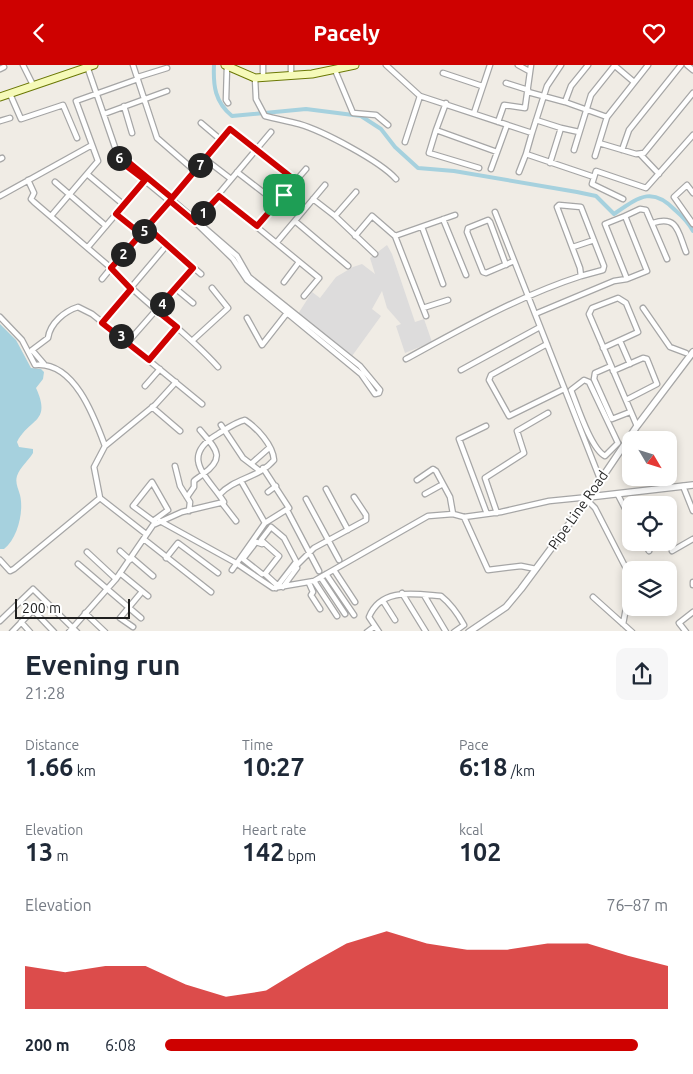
<!DOCTYPE html>
<html lang="en">
<head>
<meta charset="utf-8">
<style>
  body { margin:0; font-family:Ubuntu,sans-serif; background:#f6f6f7; color:#1f2937; height:100vh; display:flex; flex-direction:column; font-size:19px; white-space:nowrap }
  * { box-sizing:border-box; margin:0 }
  p { font-size:16px; color:#747a83 }
  .icon { flex:none; width:28px; height:28px; fill:none; stroke:currentColor; stroke-width:2; stroke-linecap:round; stroke-linejoin:round }
  .map { position:relative; height:566px; overflow:hidden }
  .panel { display:flex; flex-direction:column; background:#fff; flex:1 }
  .panel>* { flex:none }
  .needle { width:32px; rotate:128deg }
  .controls { position:absolute; left:622px; top:366px; display:grid; gap:10px }
  .controls a { display:grid; place-items:center; width:55px; height:55px; border-radius:10px; background:#fff; box-shadow:0 2px 8px #0003; font-size:25px }
  .scale { position:absolute; left:15px; bottom:12px; width:115px; box-sizing:border-box; padding-left:5px; border:2px solid #1f1f1f; border-top:0; font-size:14px; line-height:18px; white-space:nowrap; color:#1f1f1f; -webkit-text-stroke:4px #fff; paint-order:stroke }
  .pin { position:absolute; display:grid; place-items:center; width:42px; height:42px; color:#fff; margin:-21px; border-radius:10px; box-shadow:0 2px 8px #0006 }
  .km { position:absolute; width:25px; height:25px; margin:-12px; border-radius:50%; background:#222; color:#fff; font-size:14px; line-height:25px; text-align:center }
  .round { display:grid; place-items:center; flex:none; width:52px; height:52px; border-radius:10px; background:#f6f6f7 }
  .headline { display:flex; align-items:center; justify-content:space-between; height:85px; padding:0 25px }
  h1 { font-size:28px; font-weight:700; line-height:38px }
  .figures { display:grid; grid-template-columns:repeat(3,1fr); gap:8px; height:85px; padding:5px 25px }
  .figures div { display:grid; align-content:center }
  .figures b { font-size:25px; font-weight:700 }
  .figures small { font-size:14px; font-weight:400 }
  .figures p { font-size:14px }
  .chart { height:140px; padding:10px 25px }
  .chart p { display:flex; justify-content:space-between }
  .chart svg { width:100%; height:90px; margin-top:5px; fill:#ce0100; opacity:.7 }
  ul { padding:0 25px; list-style:none; font-size:16px }
  li { display:grid; grid-template-columns:80px 60px 1fr; align-items:center; height:38px }
  li i { height:12px; border-radius:6px; background:#ce0100 }
  header { display:flex; justify-content:space-between; align-items:center; height:65px; padding:0 25px; background:#ce0100; color:#fff; font-size:22px; font-weight:700 }
  .map>svg:first-child { display:block }
  .residential { fill:#dddcdc }
  .water { fill:#a6d1de }
  .lines { fill:none; stroke-linecap:round; stroke-linejoin:round }
  .canal { stroke:#a6d1de; stroke-width:4 }
  .minor-casing { stroke:#a6a6a6; stroke-width:7 }
  .tertiary-casing { stroke:#a6a6a6; stroke-width:8 }
  .secondary-casing { stroke:#6b7805; stroke-width:9 }
  .minor { stroke:#fff; stroke-width:4.5 }
  .tertiary { stroke:#fff; stroke-width:5.5 }
  .secondary { stroke:#f6fab9; stroke-width:7 }
  .route-casing { stroke:#fff; stroke-width:10 }
  .route { stroke:#ce0100; stroke-width:6 }
  .labels { text-anchor:middle; dominant-baseline:central; stroke-width:4; stroke-linejoin:round; paint-order:stroke }
  .street-label { font-size:14px; fill:#1f1f1f; stroke:#fff }
</style>
</head>
<body>
<header><svg class="icon" aria-label="back" viewBox="0 0 24 24"><path d="M15 5l-7 7 7 7"/></svg>Pacely<svg class="icon" aria-label="heart" viewBox="0 0 24 24"><path d="M12 20l-8-8c-3-5 5-10 8-4 3-6 11-1 8 4z"/></svg></header>
<div class="map">
<svg width="693" height="567" viewBox="0 0 693 567">
  <rect width="100%" height="100%" fill="#f0ece5"/>
  <path class="residential" d="M387,180L392,189L415,257L424,254L432,277L405,288L396,261L401,259L387,243L382,226L372,244L381,251L352,291L298,249L312,227L320,233L336,212L353,202L362,199L375,209L370,193Z"/>
  <path class="water" d="M0,259L16,275L31,303L41,304L44,307L43,314L36,323C52,358 29,353 17,377L19,382L33,384V388C28,396 20,402 17,411C15,418 18,423 20,430C24,446 18,473 4,484H0Z"/>
  <g class="lines">
    <path class="canal" d="M214,0C213,21 215,37 232,51L306,44L361,51L381,64L395,82L418,103L454,106L577,127L596,131L614,149C639,132 652,121 675,145C682,151 688,157 693,166"/>
    <defs>
      <path id="minor" d="M23,0L32,18
        M133,0L157,73L195,106
        M386,0L420,31
        M518,0L529,6
        M614,0L634,17
        M687,0L693,5
        M87,1L118,91L122,97L195,157L233,194L247,215L361,309L375,329L379,328L380,325L360,301L249,212L237,191L126,95L118,91
        M227,1L226,35L228,38
        M0,4L4,2
        M335,5L353,48L376,50L388,60
        M291,8V0
        M443,8L482,21
        M263,9V0
        M138,12L167,3
        M255,13L256,34L265,51C276,54 288,56 299,59C323,66 380,96 396,114
        M506,18L528,25
        M528,27L565,37L571,21L588,0
        M10,29L21,54L63,40L77,73
        M565,37L607,52
        M124,41L132,68
        M474,48L490,0
        M104,49L167,26
        M536,55L561,63
        M0,56L10,53
        M498,57L504,40L525,43L531,0
        M201,58L221,75
        M436,65L446,38
        M532,68L547,21L561,0
        M405,77L420,31L532,68L526,89L594,112
        M599,78L636,89L644,88L693,28
        M574,85L591,30L615,0
        M622,85L629,65L681,0
        M640,89L659,109
        M595,91L607,52L648,0
        M0,94L2,93
        M205,94L231,114
        M550,98L561,63L579,67
        M479,103L429,88L436,65L497,87
        M491,104L507,60
        M237,107L277,138
        M519,107L526,89
        M87,109L124,140
        M28,115L34,128L31,134L34,137L111,203L229,65L296,116
        M55,117L106,161
        M693,128L687,120L674,132L693,159
        M285,130L304,145
        M0,131L92,80
        M219,131L319,213L304,231
        M313,134L335,151L375,189
        M623,134L592,119L596,106L646,123L693,70
        M495,147L600,414
        M116,149L141,169
        M51,151L98,96L76,36L138,14
        M335,151L356,127
        M625,151L640,144L646,145L667,194
        M443,154L466,210
        M196,156L271,67
        M295,156L348,201
        M653,158C678,150 678,167 686,187
        M257,161L306,104
        M147,162L201,209
        M422,162L443,219
        M355,171L372,151L395,171L426,251
        M395,171L455,150
        M277,177L325,120
        M167,180L102,257L202,339
        M88,182L145,115
        M573,182L594,175
        M506,200L490,157L488,155L468,163L467,167L483,207L486,208L514,196
        M102,214L111,203C145,239 185,265 218,302
        M284,217L299,197
        M175,223L193,238
        M423,243L448,235
        M643,243L670,282L686,288
        M535,249L614,216L627,214L605,159L625,151L647,206L627,214
        M0,252L22,275L35,300C74,296 94,351 105,381L94,402L100,433L146,469
        M247,253L262,280L287,248
        M193,275L228,243L212,223
        M620,276L630,299
        M128,277L193,203
        M547,279L491,310L489,315L509,351L564,324
        M603,283L638,267L626,238L618,233L592,243L589,249L637,361
        M406,294C463,263 519,231 581,211L580,203L557,142L559,140L581,142L604,201L603,205L581,211
        M149,295L177,262
        M44,299L32,285L48,273C50,258 65,246 78,242L92,249L102,257
        M611,301L595,308L594,314L612,354L630,347
        M461,305L540,262
        M613,306L643,293L647,294L657,319L626,335
        M584,315L589,317L618,378L605,391C591,384 577,340 571,325Z
        M145,321L160,304
        M152,342L180,366
        M221,360L243,393L260,406
        M486,361L459,374L487,449
        M105,381L155,340L176,317
        M251,399L269,383
        M175,401L180,421L190,437L189,446
        M263,403L289,443L265,458
        M417,415L433,404L436,406L450,432L453,449
        M683,421L693,446
        M326,424L348,465
        M268,427L276,421
        M425,429L443,419
        M618,430L631,455
        M187,432L194,422V416C197,413 200,412 203,409C227,392 215,383 200,365
        M306,434L339,495
        M587,435L595,443L630,511L631,517L623,559
        M222,438L236,456
        M288,447L319,506
        M497,448L485,413L524,388L517,366L548,348
        M464,452L488,505L521,501L536,504
        M153,456L168,445L152,417L133,441L156,458
        M160,456L236,498L273,523L314,516L428,451L453,449L464,452L501,447L549,436L589,432
        M145,475L211,527
        M644,478L649,486
        M262,479L256,477L243,494L262,509
        M120,486L130,495
        M672,486L693,474
        M87,487L116,514
        M132,493L153,511
        M166,493L178,478L218,508
        M0,495L10,506L14,504L100,433
        M78,499L141,553
        M293,504L314,483L366,455V450L354,432
        M232,505L265,458L241,416
        M334,505L355,537
        M120,508L148,531
        M326,509L354,550
        M321,513L345,549
        M314,516L337,551
        M693,517V520
        M309,518L313,527L311,530L320,544
        M283,522L297,503
        M276,523L296,497V496L284,473L271,462L261,475L279,491L265,509L277,520
        M402,528L426,567
        M424,530L446,567
        M593,532L632,567
        M383,536L395,555
        M85,548L105,567
        M0,556L33,524L77,567
        M21,557L30,567
        M133,562L120,553L140,529
        M12,567L33,545L54,567
        M69,567L116,514L153,460L182,447L224,437C208,412 178,392 218,369C226,364 236,357 245,355C257,363 273,380 274,395C259,413 234,413 219,430
        M367,567L375,561
        M379,567L369,552C381,522 415,529 441,531C451,539 458,549 464,560L454,567
        M686,567L679,558L693,547"/>
      <path id="tertiary" d="M589,432L693,420
        M469,567L506,542L521,524L587,435L637,361L693,287"/>
      <path id="secondary" d="M225,0L255,13L312,9L355,0
        M0,32L94,0"/>
    </defs>
    <use href="#minor" class="minor-casing"/>
    <use href="#tertiary" class="tertiary-casing"/>
    <use href="#secondary" class="secondary-casing"/>
    <use href="#minor" class="minor"/>
    <use href="#tertiary" class="tertiary"/>
    <use href="#secondary" class="secondary"/>
  </g>
  <g class="lines">
    <defs>
      <path id="route" d="M284,130L257,161L219,131L195,157L170,136L111,203L131,224L102,258L149,295L177,262L156,245L193,203L147,162L141,169L116,149L145,115L124,99L118,91L126,95L172,133L230,64L296,116L284,130"/>
    </defs>
    <use href="#route" class="route-casing"/>
    <use href="#route" class="route"/>
  </g>
  <g class="labels">
    <g class="street-label">
      <text transform="translate(578 445) rotate(-55)">Pipe Line Road</text>
    </g>
  </g>
</svg>
<div class="controls">
<a><svg class="needle" viewBox="-14 -14 28 28"><path d="M0-13l5 13h-10z" fill="#e53935"/><path d="M0 13l5-13h-10z" fill="#747a83"/></svg></a>
<a><svg class="icon" aria-label="locate" viewBox="0 0 24 24"><circle cx="12" cy="12" r="6"/><path d="M12 2v4M12 18v4M2 12h4M18 12h4"/></svg></a>
<a><svg class="icon" aria-label="layers" viewBox="0 0 24 24"><path d="M12 4l9 5-9 5-9-5zM3 14l9 5 9-5"/></svg></a>
</div>
<div class="scale">200 m</div>
<div class="pin" style="left:284px;top:130px;background:#1e9e55"><svg class="icon" aria-label="arrive" viewBox="0 0 24 24"><path d="M6 21V4h12l-3 4 3 4H6"/></svg></div>
<b class="km" style="left:203px;top:148px">1</b>
<b class="km" style="left:123px;top:189px">2</b>
<b class="km" style="left:121px;top:271px">3</b>
<b class="km" style="left:162px;top:239px">4</b>
<b class="km" style="left:144px;top:166px">5</b>
<b class="km" style="left:119px;top:93px">6</b>
<b class="km" style="left:200px;top:100px">7</b>
</div>
<section class="panel">
<div class="headline"><div><h1>Evening run</h1><p>21:28</p></div><a class="round"><svg class="icon" aria-label="share" viewBox="0 0 24 24"><path d="M12 15V3M7 8l5-5 5 5M5 13v7h14v-7"/></svg></a></div>
<div class="figures">
<div><p>Distance</p><b>1.66<small> km</small></b></div>
<div><p>Time</p><b>10:27</b></div>
<div><p>Pace</p><b>6:18<small> /km</small></b></div>
</div>
<div class="figures">
<div><p>Elevation</p><b>13<small> m</small></b></div>
<div><p>Heart rate</p><b>142<small> bpm</small></b></div>
<div><p>kcal</p><b>102</b></div>
</div>
<div class="chart"><p><span>Elevation</span>76–87 m</p>
<svg viewBox="0 0 160 44" preserveAspectRatio="none"><path d="M0 44V23L10 26L20 23L30 23L40 32L50 38L60 35L70 23L80 12L90 6L100 12L110 15L120 15L130 12L140 12L150 18L160 23V44z"/></svg>
</div>
<ul>
<li><b>200 m</b>6:08<i style="width:94%"></i></li>
</ul>
</section>
</body>
</html>
